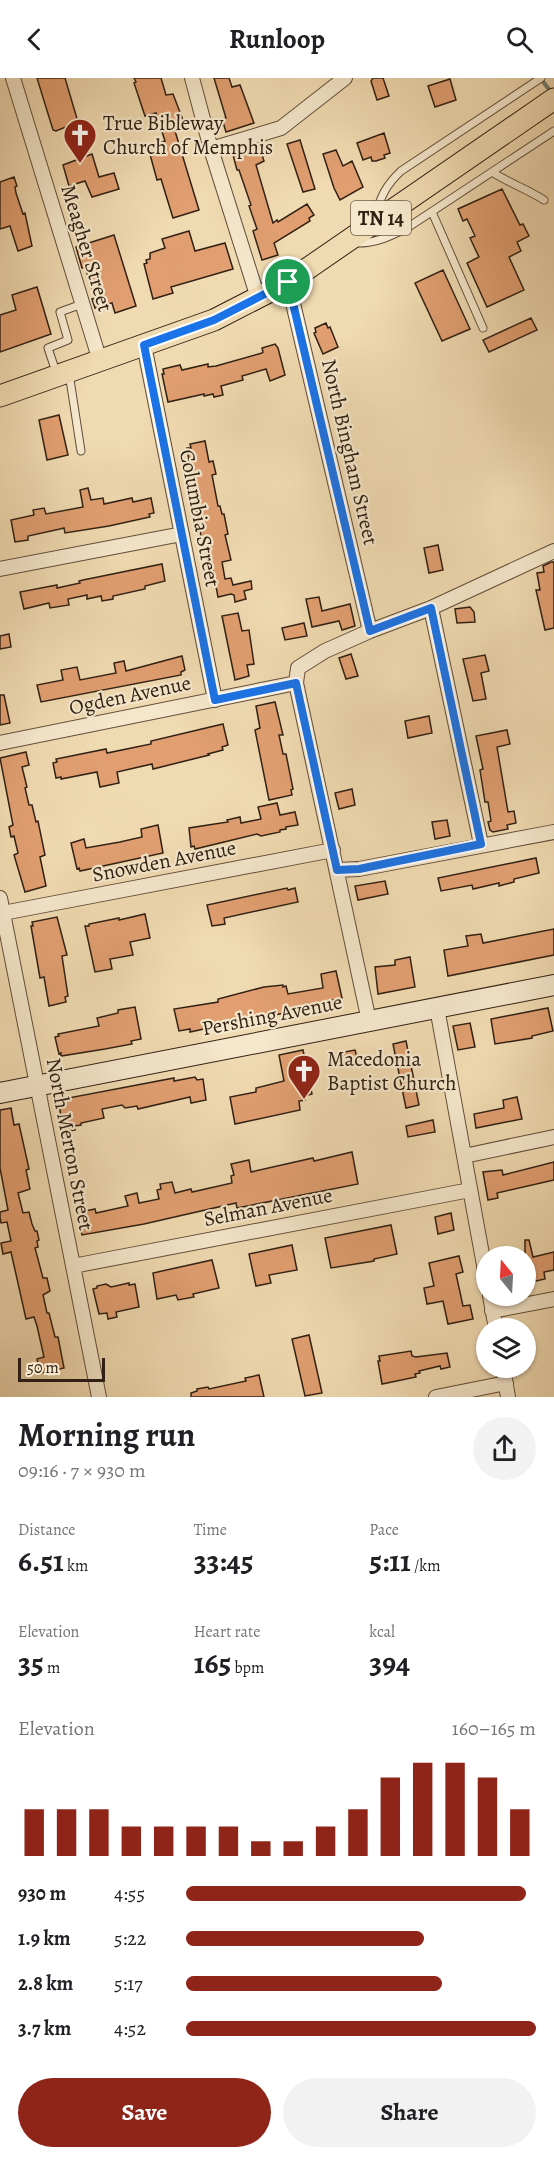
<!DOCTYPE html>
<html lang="en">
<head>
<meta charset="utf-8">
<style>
  body { margin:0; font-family:Alegreya,serif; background:#f2f2f2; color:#202124; height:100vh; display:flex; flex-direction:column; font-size:22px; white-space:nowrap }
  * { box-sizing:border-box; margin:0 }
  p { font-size:20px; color:#757577 }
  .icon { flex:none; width:33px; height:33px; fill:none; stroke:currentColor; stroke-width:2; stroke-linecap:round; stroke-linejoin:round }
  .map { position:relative; height:1319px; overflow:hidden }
  .drawer { display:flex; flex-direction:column; background:#fff; flex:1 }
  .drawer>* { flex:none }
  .needle { width:39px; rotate:342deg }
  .tools { position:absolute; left:476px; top:1168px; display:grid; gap:12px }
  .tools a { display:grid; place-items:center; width:60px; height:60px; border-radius:50%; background:#fff; box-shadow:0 2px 4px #0004; font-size:30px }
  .scale { position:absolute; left:18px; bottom:15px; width:87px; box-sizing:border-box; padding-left:6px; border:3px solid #312013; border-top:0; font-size:16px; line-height:21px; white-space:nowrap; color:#312013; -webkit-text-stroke:4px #f5e7cc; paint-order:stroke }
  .pin { position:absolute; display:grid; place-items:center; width:51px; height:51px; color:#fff; margin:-26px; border:3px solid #fff; border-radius:50%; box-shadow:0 2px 6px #0007 }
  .round { display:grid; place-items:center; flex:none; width:63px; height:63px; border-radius:32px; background:#f2f2f2 }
  .head { display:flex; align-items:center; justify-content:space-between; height:102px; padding:0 18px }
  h1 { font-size:33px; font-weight:700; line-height:45px }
  .figures { display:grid; grid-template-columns:repeat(3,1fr); gap:9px; height:102px; padding:6px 18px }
  .figures div { display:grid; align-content:center }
  .figures b { font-size:30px; font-weight:700 }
  .figures small { font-size:16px; font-weight:400 }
  .figures p { font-size:16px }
  .chart { height:168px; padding:12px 18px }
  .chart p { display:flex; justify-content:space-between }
  .chart svg { width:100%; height:108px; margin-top:6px; stroke:#8f2418; stroke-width:6 }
  .button { display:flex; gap:12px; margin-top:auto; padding:12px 18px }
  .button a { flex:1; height:69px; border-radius:36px; background:#8f2418; color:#fff; font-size:24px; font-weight:700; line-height:69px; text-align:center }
  .button a+a { background:#f2f2f2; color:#202124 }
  ul { padding:0 18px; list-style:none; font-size:20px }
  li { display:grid; grid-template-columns:96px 72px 1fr; align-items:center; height:45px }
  li i { height:15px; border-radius:8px; background:#8f2418 }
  header { display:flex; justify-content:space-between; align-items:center; height:78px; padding:0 18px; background:#fff; font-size:27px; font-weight:700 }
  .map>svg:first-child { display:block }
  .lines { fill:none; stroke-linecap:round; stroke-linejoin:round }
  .stream { stroke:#717c72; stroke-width:4 }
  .building { fill:#e19f71; stroke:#312013; stroke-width:1.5 }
  .lane-casing { stroke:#614e3a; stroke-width:9 }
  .street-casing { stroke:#614e3a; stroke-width:16 }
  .secondary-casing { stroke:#312013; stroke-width:22 }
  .primary-casing { stroke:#312013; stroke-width:23 }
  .lane { stroke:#f5e7cc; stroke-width:7 }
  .street { stroke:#f5e7cc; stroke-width:14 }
  .secondary { stroke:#f5e7cc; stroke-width:20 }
  .primary { stroke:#f0dab1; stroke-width:21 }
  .route-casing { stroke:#fff; stroke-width:12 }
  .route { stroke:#1a73e8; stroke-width:8 }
  .labels { text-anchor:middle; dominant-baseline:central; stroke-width:4.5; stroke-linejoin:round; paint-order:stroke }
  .shield { fill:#f5e7cc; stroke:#6c5c4a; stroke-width:1.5 }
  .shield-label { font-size:20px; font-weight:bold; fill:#312013 }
  .poi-label { font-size:21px; fill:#312013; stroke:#f5e7cc; text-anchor:start }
  .street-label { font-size:21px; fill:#312013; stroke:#f5e7cc }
</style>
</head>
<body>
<header><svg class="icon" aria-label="back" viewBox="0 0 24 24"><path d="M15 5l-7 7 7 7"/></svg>Runloop<svg class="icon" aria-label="search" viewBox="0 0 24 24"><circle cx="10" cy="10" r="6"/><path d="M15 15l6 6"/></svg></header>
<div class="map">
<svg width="554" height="1319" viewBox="0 0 554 1319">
  <rect width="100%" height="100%" fill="#f0dab1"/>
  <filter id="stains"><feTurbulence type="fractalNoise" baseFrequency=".00333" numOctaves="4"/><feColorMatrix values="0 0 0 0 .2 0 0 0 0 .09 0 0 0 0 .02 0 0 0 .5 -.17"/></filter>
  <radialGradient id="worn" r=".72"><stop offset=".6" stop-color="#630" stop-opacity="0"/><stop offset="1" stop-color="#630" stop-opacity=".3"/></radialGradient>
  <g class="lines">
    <path class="stream" d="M541,1L551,14"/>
  </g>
  <path class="building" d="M37,0H65L78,44L56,53L53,52Z
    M134,0H161L166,17L173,16L186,50L175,53L199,132L173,140L161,101L157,102L148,69L165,63L156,35L145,38L134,5L136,4Z
    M214,0H229L232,9L240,7L254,45L226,54L222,41L226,40Z
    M373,0H383L389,18L377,22L371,3Z
    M450,1L456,22L435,29L428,8Z
    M384,55L390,75L384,77L385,80L376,83H372L371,79L363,82L357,65Z
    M300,62L315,111L303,114L287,66Z
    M255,70H260L264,83L256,87L273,145L277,142L278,144L307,126L314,137L309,140L310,143L274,165L278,177L262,182L253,153L257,151L249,128L251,127L239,92H237L233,77Z
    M336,72L343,88L352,83L363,109L340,122L334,110L323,76Z
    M92,76L99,99L114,95L119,111L92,119L85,103L69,108L63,87Z
    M14,99L17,108L15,109L16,115L23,136L25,135L32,168L18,173L10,148L0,151V104Z
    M502,111L520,147L523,146L529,158L517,164L521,173L509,179L524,212L487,229L467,185L479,179L470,160L475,158L467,141L463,143L458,131Z
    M189,153L195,173L225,165L233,191L171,209L173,215L153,221L144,186L147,185L146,182L150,181V175L165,170L162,161Z
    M114,157L136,228L115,235L112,225L95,230L92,221L95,220L85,189L82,190L76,169Z
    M443,192L470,251L442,263L415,205Z
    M37,209L51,256L0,274V237L16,232L12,217Z
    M531,240L537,252L489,274L483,262Z
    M326,245L328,250L330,249L338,269L323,276L314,255L316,254L315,250Z
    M275,266L278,270L285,297L270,303L266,291L242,298L243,302L221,308L223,317L214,319L213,316L204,318V316L168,324L162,296H164L163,291L180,287L182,292L208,286V289L216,288L262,275L263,274L262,270Z
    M59,337L68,377L47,382L39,342Z
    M205,363L209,384L213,383L216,396L212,397L218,428H220L222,436H224L228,456L225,457L231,482L222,484L225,501L231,500L233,507L251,503L252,511L244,513L246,521L235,524L234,517L231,516L218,519L211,482L209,483L204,464L202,465L187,370H191L190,366Z
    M88,410L91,422L103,420L104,426L132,420L133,424L151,420L154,435L149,436L150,439L109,448L65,455L64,450L60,451L28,458V462L15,464L11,442L34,437L33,432L44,430L46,436L83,429L80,412Z
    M438,467L443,492L429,495L424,470Z
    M551,484H554V550L545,552L536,512H540L537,495L544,494L543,488Z
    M162,486L165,503L145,508V511L113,518V521L102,523L101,518L87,521V517L68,521L69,527L50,530L49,525L24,531L20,514L57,507V510L80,505L79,503L83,502Z
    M319,519L322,533L350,526L355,548L342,552L339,543L312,549L306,521Z
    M470,529L474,534L475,544L457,545L455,531Z
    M238,535L242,553L249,552L254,586L247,587L249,598L235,602L222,538Z
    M304,545L307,558L285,562L282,550Z
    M9,556L11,569L0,571V558Z
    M351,576L358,598L346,601L339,580Z
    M485,577L489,593L481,595L486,621L473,623L463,581Z
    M182,578L185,592L181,594V597L41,624L37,607L63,602L61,592L77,589L80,602L116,595L114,585L124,583L126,593Z
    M0,617H4L10,645L0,647Z
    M275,624L283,657H279L283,676H286L293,711L291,712L292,717L269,722L255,652L260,650L256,628Z
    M429,638L432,655L408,660L405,643Z
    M223,646L228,667L222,669L223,672L208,676L209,677L153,691L152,686L117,694L119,705L100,709L97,694L61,701V699L56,700L53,685L57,684L56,681L106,671L107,675L151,666V663Z
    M507,652L510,666L497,669L508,734L514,733L516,745L507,747L508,751L493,754L490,752L488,744L491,743L488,724H485L480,692L483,691L476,658Z
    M26,674L29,687L22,689L27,709L25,710L29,727H32L36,744L38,743L45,777L40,779L46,808L25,814L14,777L18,775L14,758L11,759L9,749L13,747L0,680Z
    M352,711L355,727L339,731L335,715Z
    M277,725L280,737L295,734L298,747L286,749V751L280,752V754L261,758L257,756L195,771L194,768L191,769L189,750L228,744L227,742L240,739L241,745L261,741L258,729Z
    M447,742L450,758L435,761L432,744Z
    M158,747L163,775L80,793L79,790L77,791L71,765L84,761L86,770L120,764L142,759L141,751Z
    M536,780L539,795L514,801V804L499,808V805L473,811L472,807L441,813L438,800Z
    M385,803L388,816L358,822L355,808Z
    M287,810L288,812L295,810L298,824L224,840L225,846L212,848L207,827Z
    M145,836L150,860L130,864L133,877L110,881L112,891L95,894L85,848H89V846L119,840V842Z
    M57,839L67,877L62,878L68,918L65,919L66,924L49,928L44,899L40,900L31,848H33L32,844Z
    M554,851V877L448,898L444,872L468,868L466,858L481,856L483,865Z
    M410,879L415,909L378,916L375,889L395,887V882Z
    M336,893L342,920L309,927L297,930L298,932L275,937L254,941V938L236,941V944L190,954V951L179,953L174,931L218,924V921L264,909L283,907V909L286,908L288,916L323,910L321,896Z
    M135,929L141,961L131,963L132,966L105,971L61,978V975L59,976L55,959L59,958L58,956L99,948L97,940L118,935V932Z
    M548,930L553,953L532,958V960L495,966L491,941Z
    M470,945L475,969L458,972L453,948Z
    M406,963L419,1027L406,1030L393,966Z
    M303,972L312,1016L305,1018V1022L299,1023L300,1032L235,1046L230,1019L256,1014V1010L284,1003L279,977Z
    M355,972L358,983L341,986L339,975Z
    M195,999L197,1002L203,1001L206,1022L191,1025L190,1019L138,1031L137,1028L125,1030L122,1027L102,1031L104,1040L81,1045V1047L74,1048L75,1052L64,1054L59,1027L64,1026L63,1021L174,1000V1003Z
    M517,1019L522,1041L476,1050L474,1036L504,1030L503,1022Z
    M11,1030L14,1047L19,1046L29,1091L26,1092L30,1111L18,1115L23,1135L29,1134L32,1146L35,1153H37L39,1162L37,1163L38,1169L35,1170L43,1200H47L50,1213L43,1217L47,1235H49L55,1259H58L64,1290L40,1295L37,1281L44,1279L37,1248L34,1239L26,1241L11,1174L3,1176L1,1165L11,1163L7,1144L1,1145L0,1139V1134L8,1132L0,1090V1032Z
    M433,1042L435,1054L408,1059L406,1048Z
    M352,1074L358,1106L237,1130L236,1125L144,1146L82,1157L79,1144L81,1143L80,1134L95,1131L96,1135L128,1128L125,1118L137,1115L139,1125L159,1121L157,1112L161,1111L160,1106L172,1104L175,1115L191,1111L192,1114L232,1105L231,1098L234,1097L231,1086L249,1082L251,1094L313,1080L314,1083Z
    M554,1084V1102L497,1115L498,1120L488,1122L483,1094L502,1092L503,1097Z
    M451,1135L454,1152L438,1156L435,1139Z
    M391,1147L397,1176L374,1181V1183L331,1190L325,1160Z
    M525,1162H529L533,1179L554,1174V1192L544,1194L545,1201L527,1205L525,1196Z
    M292,1167L297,1192L269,1197L271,1205L256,1208L249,1176Z
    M459,1178L463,1194L456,1196L463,1228L470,1227L473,1241L448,1246L443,1223L427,1226L424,1210L434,1208L429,1185Z
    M212,1182L219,1210L193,1216L194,1219L178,1222L176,1217L157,1221L153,1195Z
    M129,1205V1207L135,1206L139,1229L116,1234L117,1239L108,1241L107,1235L99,1236L93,1211L97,1210V1208L106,1206L111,1209Z
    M309,1257L322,1315L305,1318L292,1261Z
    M411,1273L412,1278L416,1279L447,1275L450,1289L441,1291L440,1288L419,1293L420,1295L415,1296L416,1299L382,1306L378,1283H380L379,1278Z
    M259,1297L264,1319H191V1315L197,1313V1311L208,1309L209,1311L246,1303L245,1300Z"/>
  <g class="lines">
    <defs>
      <path id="lane" d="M492,94C509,105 527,111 544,122
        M432,134L483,250
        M375,138C381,118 386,107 401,93L541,0
        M354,165C375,166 392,158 410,148L554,53
        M69,295L81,373
        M57,297L48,270L68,262L60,234L82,226"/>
      <path id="street" d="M13,0L100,283
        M192,0L211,71L258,220
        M211,71L281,50L345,0
        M288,204L370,553
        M144,267L215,622
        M0,491L182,456
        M431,530L481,766
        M296,605L369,943
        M0,665L296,605L298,590L325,573L370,553L431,530L554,473
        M337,792L359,791L554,754
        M0,820L99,1319
        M3,835L333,772
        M437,930L486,1198
        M464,1078L554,1059
        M73,1188L470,1112
        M490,1218L496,1251
        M492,1233L554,1221
        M503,1290L508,1319
        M436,1319L506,1305"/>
      <path id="secondary" d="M0,1015L554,907"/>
      <path id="primary" d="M0,318L214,242L288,204L554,21"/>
    </defs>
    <use href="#lane" class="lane-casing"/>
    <use href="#street" class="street-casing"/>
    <use href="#secondary" class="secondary-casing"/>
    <use href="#primary" class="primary-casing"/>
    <use href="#lane" class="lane"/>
    <use href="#street" class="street"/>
    <use href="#secondary" class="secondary"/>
    <use href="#primary" class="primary"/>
  </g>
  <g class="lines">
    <defs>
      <path id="route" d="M288,204L370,553L431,530L481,766L359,791L337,792L296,605L215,622L144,267L214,242Z"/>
    </defs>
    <use href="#route" class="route-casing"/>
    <use href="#route" class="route"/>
  </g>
  <defs>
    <symbol id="church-pin" viewBox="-11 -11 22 30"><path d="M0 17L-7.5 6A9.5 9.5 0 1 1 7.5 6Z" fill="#8f2418" stroke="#f5e7cc"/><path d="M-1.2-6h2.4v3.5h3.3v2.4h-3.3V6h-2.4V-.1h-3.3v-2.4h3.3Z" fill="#fff"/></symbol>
  </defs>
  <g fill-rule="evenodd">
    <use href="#church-pin" x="61" y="38" width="38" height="52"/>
    <use href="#church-pin" x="285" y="974" width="38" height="52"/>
  </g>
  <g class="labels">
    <rect class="shield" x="351" y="123" width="60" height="34" rx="4.5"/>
    <g class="shield-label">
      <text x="381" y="140">TN 14</text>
    </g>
    <g class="poi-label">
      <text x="103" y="45">True Bibleway<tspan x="103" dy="24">Church of Memphis</tspan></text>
      <text x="327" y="981">Macedonia<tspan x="327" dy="24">Baptist Church</tspan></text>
    </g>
    <g class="street-label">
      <text transform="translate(87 170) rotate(73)">Meagher Street</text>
      <text transform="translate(350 374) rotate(77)">North Bingham Street</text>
      <text transform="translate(200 440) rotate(79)">Columbia Street</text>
      <text transform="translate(130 617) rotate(-12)">Ogden Avenue</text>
      <text transform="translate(164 783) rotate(-11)">Snowden Avenue</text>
      <text transform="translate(272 937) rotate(-11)">Pershing Avenue</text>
      <text transform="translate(70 1066) rotate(79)">North Merton Street</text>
      <text transform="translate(268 1129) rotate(-11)">Selman Avenue</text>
    </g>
  </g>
  <rect width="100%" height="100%" filter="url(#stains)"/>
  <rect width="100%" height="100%" fill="url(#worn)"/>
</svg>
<div class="tools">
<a><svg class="needle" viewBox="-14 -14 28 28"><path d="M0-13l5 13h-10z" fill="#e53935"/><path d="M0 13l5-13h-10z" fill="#757577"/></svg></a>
<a><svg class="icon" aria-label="layers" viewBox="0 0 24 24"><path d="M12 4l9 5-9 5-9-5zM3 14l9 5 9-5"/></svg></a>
</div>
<div class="scale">50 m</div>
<div class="pin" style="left:288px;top:204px;background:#1e9e55"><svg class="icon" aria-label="arrive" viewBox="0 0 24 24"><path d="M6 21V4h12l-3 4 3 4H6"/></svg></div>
</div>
<section class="drawer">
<div class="head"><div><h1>Morning run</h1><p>09:16 · 7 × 930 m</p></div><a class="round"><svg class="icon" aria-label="share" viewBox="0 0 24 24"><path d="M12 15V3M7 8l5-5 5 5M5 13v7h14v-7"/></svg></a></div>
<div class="figures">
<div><p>Distance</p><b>6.51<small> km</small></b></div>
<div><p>Time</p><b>33:45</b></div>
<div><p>Pace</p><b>5:11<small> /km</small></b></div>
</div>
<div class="figures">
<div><p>Elevation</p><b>35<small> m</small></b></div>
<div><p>Heart rate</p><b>165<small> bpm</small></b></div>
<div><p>kcal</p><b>394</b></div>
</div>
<div class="chart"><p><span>Elevation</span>160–165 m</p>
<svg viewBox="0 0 160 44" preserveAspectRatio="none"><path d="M5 44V25M15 44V25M25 44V25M35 44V32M45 44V32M55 44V32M65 44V32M75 44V38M85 44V38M95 44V32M105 44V25M115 44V12M125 44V6M135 44V6M145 44V12M155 44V25"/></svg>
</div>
<ul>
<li><b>930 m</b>4:55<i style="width:97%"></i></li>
<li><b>1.9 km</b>5:22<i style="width:68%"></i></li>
<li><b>2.8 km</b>5:17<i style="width:73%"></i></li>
<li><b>3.7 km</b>4:52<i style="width:100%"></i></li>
</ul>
<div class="button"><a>Save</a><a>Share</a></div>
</section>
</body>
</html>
